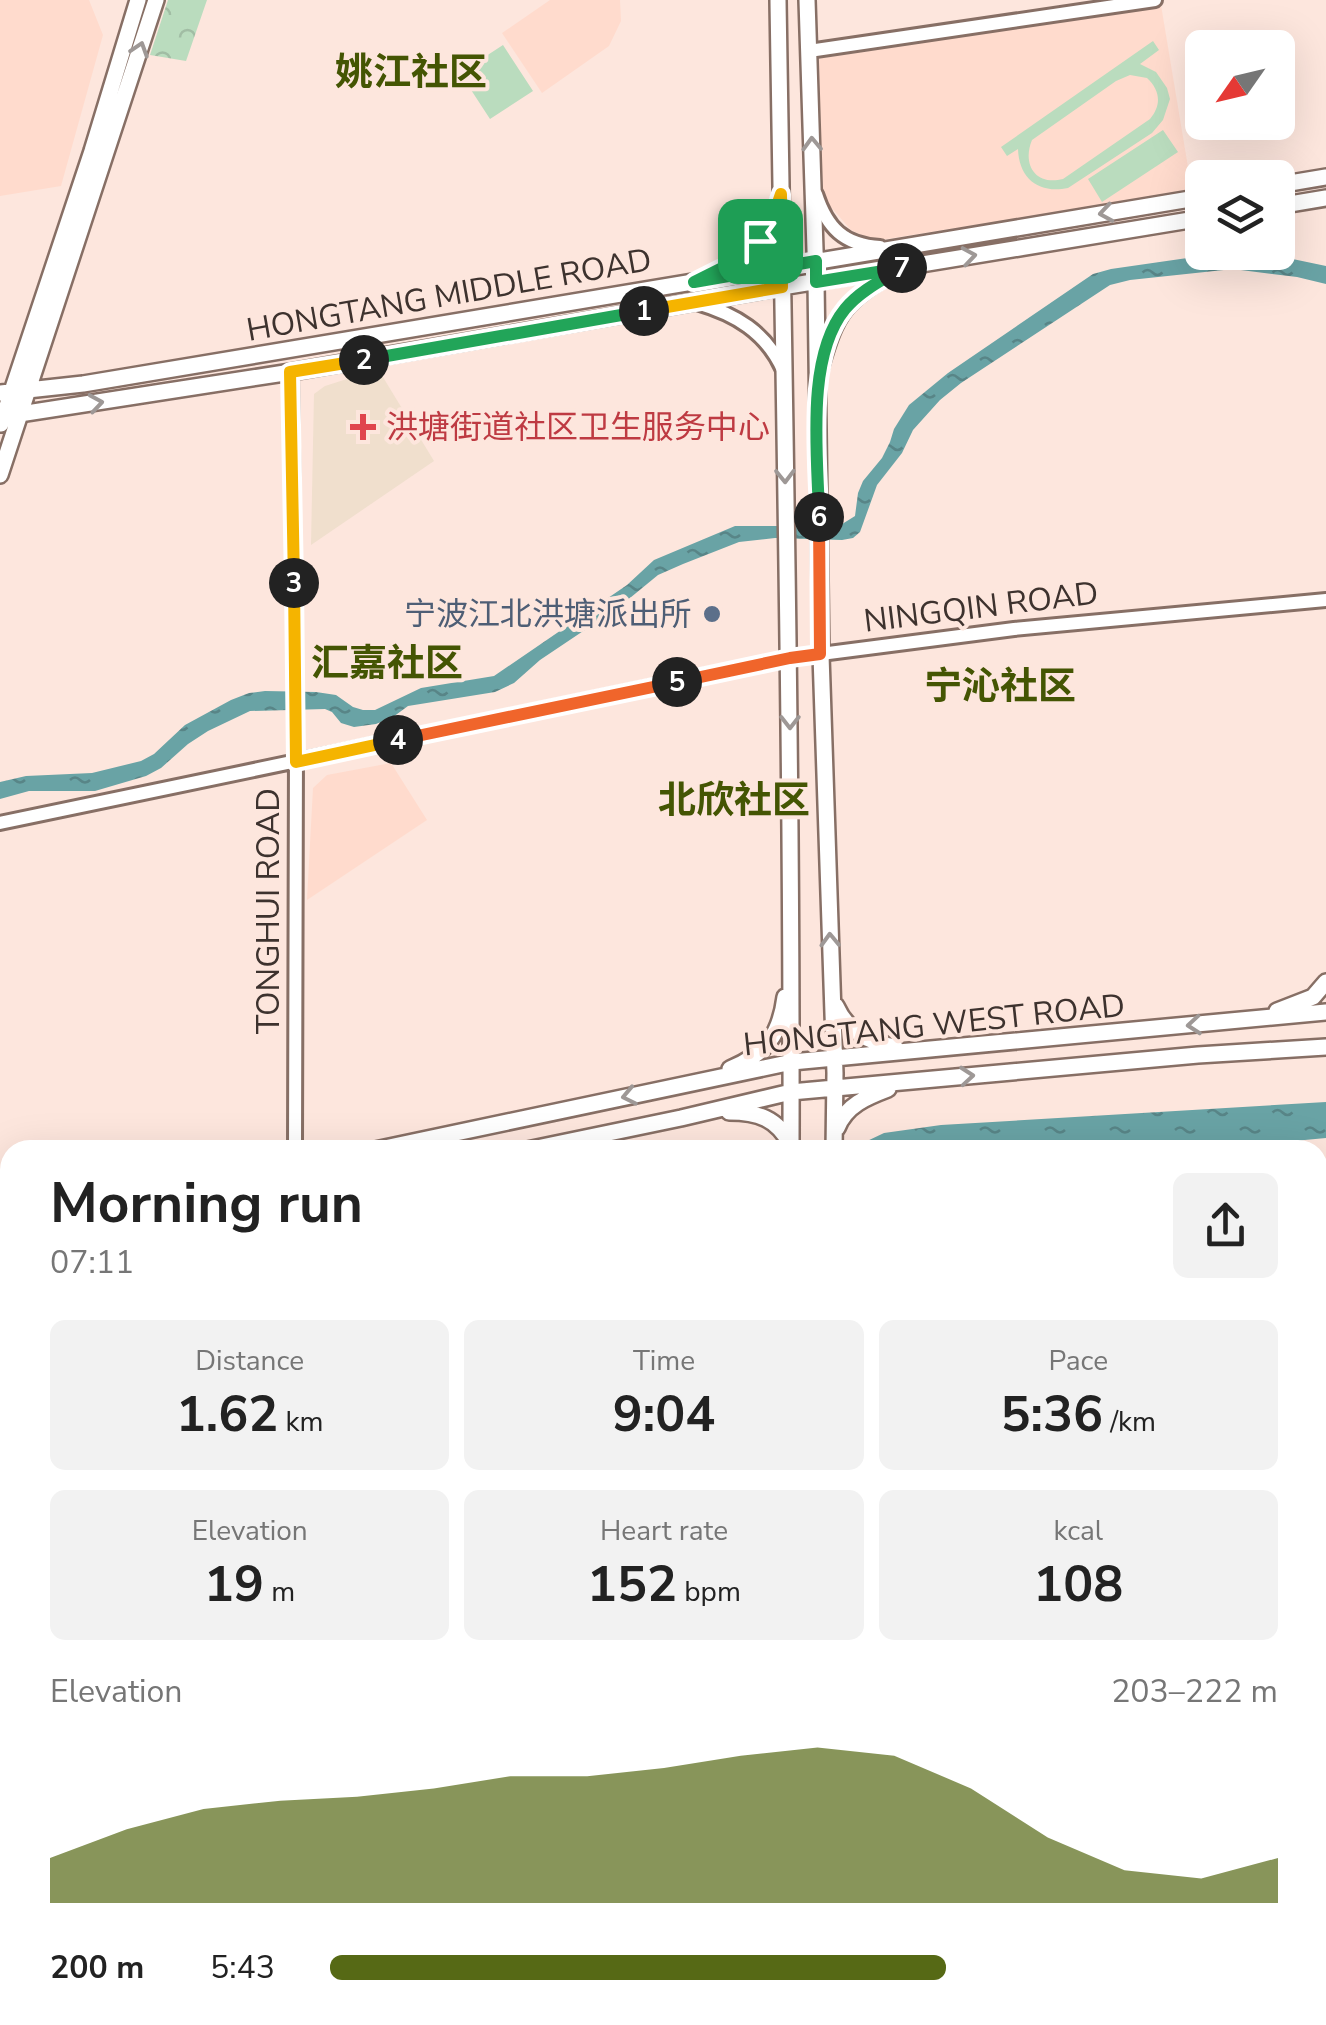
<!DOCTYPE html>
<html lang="en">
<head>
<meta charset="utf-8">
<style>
  body { margin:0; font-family:"Nunito Sans","Noto Sans SC",sans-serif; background:#f2f2f2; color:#222; height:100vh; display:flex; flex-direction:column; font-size:38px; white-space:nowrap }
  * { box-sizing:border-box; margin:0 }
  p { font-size:32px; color:#767676 }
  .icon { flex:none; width:55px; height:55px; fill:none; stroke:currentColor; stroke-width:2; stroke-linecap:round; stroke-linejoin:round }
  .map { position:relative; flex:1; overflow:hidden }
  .drawer { position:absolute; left:0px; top:1140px; width:1328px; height:885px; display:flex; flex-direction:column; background:#fff; border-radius:30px 30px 0 0; box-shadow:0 10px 40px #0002 }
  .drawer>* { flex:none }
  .needle { width:65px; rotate:236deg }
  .controls { position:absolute; left:1185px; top:30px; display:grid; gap:20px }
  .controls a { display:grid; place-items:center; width:110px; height:110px; border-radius:15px; background:#fff; box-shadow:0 10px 40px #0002; font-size:50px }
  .pin { position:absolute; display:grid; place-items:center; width:85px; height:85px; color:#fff; margin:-42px; border-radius:20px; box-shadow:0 5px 15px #0006 }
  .km { position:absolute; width:50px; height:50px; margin:-25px; border-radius:50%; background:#222; color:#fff; font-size:28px; line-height:50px; text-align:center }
  .round { display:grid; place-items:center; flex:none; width:105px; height:105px; border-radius:15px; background:#f2f2f2 }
  .summary { display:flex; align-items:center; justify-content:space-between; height:170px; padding:0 50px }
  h1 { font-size:55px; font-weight:700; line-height:75px }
  .figures { display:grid; grid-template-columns:repeat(3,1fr); gap:15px; height:170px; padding:10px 50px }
  .figures div { display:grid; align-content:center; border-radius:15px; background:#f2f2f2; text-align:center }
  .figures b { font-size:50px; font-weight:700 }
  .figures small { font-size:28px; font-weight:400 }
  .figures p { font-size:28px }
  .chart { height:280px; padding:20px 50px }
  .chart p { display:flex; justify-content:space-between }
  .chart svg { width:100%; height:180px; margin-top:10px; fill:#566915; opacity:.7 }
  ul { padding:0 50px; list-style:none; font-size:32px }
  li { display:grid; grid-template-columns:160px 120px 1fr; align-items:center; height:75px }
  li i { height:25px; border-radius:12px; background:#566915 }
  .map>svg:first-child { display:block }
  .built { fill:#ffdbcd }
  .medical { fill:#f0dfcd }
  .park { fill:url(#park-crowns) }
  .pitch { fill:#badcbe; fill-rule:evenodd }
  .water { fill:url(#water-ripples) }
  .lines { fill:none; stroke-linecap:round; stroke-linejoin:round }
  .minor-casing { stroke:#876f65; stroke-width:18 }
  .major-casing { stroke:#876f65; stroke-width:20 }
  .minor { stroke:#fff; stroke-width:12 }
  .major { stroke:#fff; stroke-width:15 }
  .oneway { stroke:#9e9896 }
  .split-1-casing { stroke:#fff; stroke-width:20 }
  .split-2-casing { stroke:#fff; stroke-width:20 }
  .split-3-casing { stroke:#fff; stroke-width:20 }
  .split-4-casing { stroke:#fff; stroke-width:20 }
  .split-5-casing { stroke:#fff; stroke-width:20 }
  .split-6-casing { stroke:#fff; stroke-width:20 }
  .split-7-casing { stroke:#fff; stroke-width:20 }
  .split-8-casing { stroke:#fff; stroke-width:20 }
  .split-1 { stroke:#f5b400; stroke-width:12 }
  .split-2 { stroke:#22a559; stroke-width:12 }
  .split-3 { stroke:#f5b400; stroke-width:12 }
  .split-4 { stroke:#f5b400; stroke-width:12 }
  .split-5 { stroke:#f0652b; stroke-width:12 }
  .split-6 { stroke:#f0652b; stroke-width:12 }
  .split-7 { stroke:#22a559; stroke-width:12 }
  .split-8 { stroke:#22a559; stroke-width:12 }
  .health-dot { fill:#e0444e; stroke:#fde6dd; stroke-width:4 }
  .service-dot { fill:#5c6f8a; stroke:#fde6dd; stroke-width:4 }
  .labels { text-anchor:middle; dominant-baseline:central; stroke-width:8; stroke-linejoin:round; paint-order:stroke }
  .street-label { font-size:32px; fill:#3d322e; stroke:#fde6dd }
  .health-label { font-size:32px; fill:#be3a42; stroke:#fde6dd; text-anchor:start }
  .service-label { font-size:32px; fill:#4e5e75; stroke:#fde6dd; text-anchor:end }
  .quarter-label { font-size:38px; font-weight:bold; fill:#445503; stroke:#fde6dd }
</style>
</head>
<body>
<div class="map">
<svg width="1326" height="2025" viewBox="0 0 1326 2025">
  <defs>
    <pattern id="park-crowns" width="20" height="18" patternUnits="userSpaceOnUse" patternTransform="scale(2.5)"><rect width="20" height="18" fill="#badcbe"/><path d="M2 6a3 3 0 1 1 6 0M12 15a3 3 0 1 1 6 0" fill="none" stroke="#a1bda4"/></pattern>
    <pattern id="water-ripples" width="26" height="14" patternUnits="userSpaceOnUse" patternTransform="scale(2.5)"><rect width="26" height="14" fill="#69a3a5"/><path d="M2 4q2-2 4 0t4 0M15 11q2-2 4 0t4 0" fill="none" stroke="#588587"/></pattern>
  </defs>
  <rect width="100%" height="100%" fill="#fde6dd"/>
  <path class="built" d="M0,0H89L103,35L61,186L0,196Z
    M550,0H620L621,21L609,46L542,93L502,33Z
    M1161,5L1192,191L874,241L851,230L823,198L817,59Z
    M391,763L427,820L307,900L313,788L327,775Z
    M1318,1398H1326V1757H1318Z
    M1318,1822H1326V2025H835V2015H1318Z
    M0,1911H10V2015H281L282,2025H0Z
    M300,2015H785V2025H299Z"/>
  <path class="medical" d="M378,369L434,461L311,545L314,394L325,386Z"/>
  <path class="park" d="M168,0H207L186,61L150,55Z"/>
  <path class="pitch" d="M1153,41L1159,50L1140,64L1156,72L1167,88L1170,99L1163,120L1152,133L1068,188C1039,194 1019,179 1018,149L1007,156L1001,147ZM1130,75L1147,78C1160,90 1162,105 1150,119L1063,179C1035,186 1022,164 1032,140L1116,81Z
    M503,45L533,91L490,119L460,73Z
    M1163,130L1178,152L1102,202L1088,179Z"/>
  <path class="water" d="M1229,252L1264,253L1326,266V284L1297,277L1233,269L1130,280L1110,285L961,383L940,400L913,430L902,453L877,485L860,532L853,538L842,540L775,538L739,542L683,564L658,575L619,607L540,660L514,683L495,692L408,706L393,717L376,724L354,727L341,723L332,712L325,709L250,711L208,731L188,744L161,768L146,776L95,791H29L0,799V782L26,776L92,773L141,761L154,754L185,725L231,700L249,693L265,691L316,692L336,695L353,707L363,710H375L421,688L494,676L627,585L654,560L735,526H839L855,516L858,493L863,481L882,458L890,442L894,429L909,405L948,373L1093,274L1111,269Z
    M1326,1102V1138L1195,1150H806L865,1142L884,1133L941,1125Z"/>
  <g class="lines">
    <defs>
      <path id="minor" d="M809,51L1155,0
        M816,194C827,228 844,245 880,247
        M705,277C748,256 763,248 778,201
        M697,303C735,314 766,332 783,370
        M821,369C838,311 844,303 897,271
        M291,372L296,746L295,1150
        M0,823L790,658L1014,629L1326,600
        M290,2025V2015"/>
      <path id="major" d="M778,0C784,383 792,767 791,1150
        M807,0L816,281L821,655L835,1073L834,1150
        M1278,185L1326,177
        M1278,206L1326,198
        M0,393L83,384L1202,197
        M0,417L291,372L782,287L1202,218
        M1,424L92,151L138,0
        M0,475L156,0
        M836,1006C847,1031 868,1042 895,1047
        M1277,1011L1313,997L1326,982
        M730,1069C765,1054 780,1036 785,997
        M729,1112C758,1112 777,1118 791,1145
        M837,1128C846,1105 867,1097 888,1089
        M375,1150L792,1062L1326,1012
        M527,1150L681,1118L791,1092L1198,1055L1326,1047
        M0,1231L10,1228
        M0,1265L10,1263
        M1318,1779L1326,1778
        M1318,1809L1326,1808
        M0,1866L10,1865
        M0,1895L10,1894
        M794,2025V2015
        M825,2025V2015"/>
    </defs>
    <use href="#minor" class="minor-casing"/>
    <use href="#major" class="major-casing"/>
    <use href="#minor" class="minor"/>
    <use href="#major" class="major"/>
  </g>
  <defs><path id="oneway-chevron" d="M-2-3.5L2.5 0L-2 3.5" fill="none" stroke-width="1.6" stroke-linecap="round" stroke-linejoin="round" transform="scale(2.5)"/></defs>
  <g class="oneway">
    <use href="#oneway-chevron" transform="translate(140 49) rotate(-72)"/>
    <use href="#oneway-chevron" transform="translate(812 144) rotate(-92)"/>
    <use href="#oneway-chevron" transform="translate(1106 213) rotate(171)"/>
    <use href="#oneway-chevron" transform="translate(969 256) rotate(-9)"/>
    <use href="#oneway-chevron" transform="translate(96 403) rotate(-9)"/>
    <use href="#oneway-chevron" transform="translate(785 476) rotate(89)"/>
    <use href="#oneway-chevron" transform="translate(790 722) rotate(90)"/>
    <use href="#oneway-chevron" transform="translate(830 940) rotate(-92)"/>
    <use href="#oneway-chevron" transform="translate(1194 1025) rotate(175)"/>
    <use href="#oneway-chevron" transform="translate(967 1076) rotate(-5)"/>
    <use href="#oneway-chevron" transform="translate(629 1096) rotate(168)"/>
  </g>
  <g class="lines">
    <defs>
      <path id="split-1" d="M644,311L782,287L781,194L770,226L760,241"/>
      <path id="split-2" d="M364,360L644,311"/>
      <path id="split-3" d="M294,583L290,372L364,360"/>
      <path id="split-4" d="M294,583L296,762L398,740"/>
      <path id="split-5" d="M398,740L677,682"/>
      <path id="split-6" d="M677,682L790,658L820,654L819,517"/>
      <path id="split-7" d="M819,517C818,457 805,358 845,309C860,291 882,280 902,268"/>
      <path id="split-8" d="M760,241L732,263L694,282L816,261V282L902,268"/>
    </defs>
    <use href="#split-1" class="split-1-casing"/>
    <use href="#split-2" class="split-2-casing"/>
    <use href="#split-3" class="split-3-casing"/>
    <use href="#split-4" class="split-4-casing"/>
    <use href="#split-5" class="split-5-casing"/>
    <use href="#split-6" class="split-6-casing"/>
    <use href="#split-7" class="split-7-casing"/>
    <use href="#split-8" class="split-8-casing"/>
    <use href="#split-1" class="split-1"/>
    <use href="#split-2" class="split-2"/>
    <use href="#split-3" class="split-3"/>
    <use href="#split-4" class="split-4"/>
    <use href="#split-5" class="split-5"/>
    <use href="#split-6" class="split-6"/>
    <use href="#split-7" class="split-7"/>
    <use href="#split-8" class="split-8"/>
  </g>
  <path class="health-dot" d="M358 412h10v10h10v10h-10v10h-10v-10h-10v-10h10z"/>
  <circle class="service-dot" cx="712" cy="614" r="10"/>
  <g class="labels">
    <g class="street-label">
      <text transform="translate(449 295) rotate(-10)">HONGTANG MIDDLE ROAD</text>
      <text transform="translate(981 607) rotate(-7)">NINGQIN ROAD</text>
      <text transform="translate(268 911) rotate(-90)">TONGHUI ROAD</text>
      <text transform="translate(934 1025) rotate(-6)">HONGTANG WEST ROAD</text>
    </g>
    <g class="health-label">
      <text x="386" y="427">洪塘街道社区卫生服务中心</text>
    </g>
    <g class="service-label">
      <text x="692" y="614">宁波江北洪塘派出所</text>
    </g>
    <g class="quarter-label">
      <text x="411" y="72">姚江社区</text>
      <text x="387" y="663">汇嘉社区</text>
      <text x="1000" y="686">宁沁社区</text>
      <text x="734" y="800">北欣社区</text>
    </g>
  </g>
</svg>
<div class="controls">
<a><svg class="needle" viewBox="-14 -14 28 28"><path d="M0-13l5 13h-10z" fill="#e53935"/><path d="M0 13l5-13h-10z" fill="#767676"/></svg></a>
<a><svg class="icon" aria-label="layers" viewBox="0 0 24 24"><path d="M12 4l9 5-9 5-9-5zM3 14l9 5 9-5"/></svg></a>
</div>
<div class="pin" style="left:760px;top:241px;background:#1e9e55"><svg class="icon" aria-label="arrive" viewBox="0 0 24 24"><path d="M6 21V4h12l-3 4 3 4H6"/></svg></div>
<b class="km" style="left:644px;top:311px">1</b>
<b class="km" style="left:364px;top:360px">2</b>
<b class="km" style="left:294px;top:583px">3</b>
<b class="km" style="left:398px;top:740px">4</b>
<b class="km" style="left:677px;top:682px">5</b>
<b class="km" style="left:819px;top:517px">6</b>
<b class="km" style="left:902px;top:268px">7</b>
<section class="drawer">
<div class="summary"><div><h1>Morning run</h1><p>07:11</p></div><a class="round"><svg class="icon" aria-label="share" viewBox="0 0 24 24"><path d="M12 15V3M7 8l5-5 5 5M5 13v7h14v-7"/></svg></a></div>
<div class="figures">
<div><p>Distance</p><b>1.62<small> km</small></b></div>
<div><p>Time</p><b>9:04</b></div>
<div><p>Pace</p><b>5:36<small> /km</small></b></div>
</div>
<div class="figures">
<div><p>Elevation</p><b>19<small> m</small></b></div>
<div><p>Heart rate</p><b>152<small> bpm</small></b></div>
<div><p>kcal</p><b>108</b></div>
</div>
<div class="chart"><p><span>Elevation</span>203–222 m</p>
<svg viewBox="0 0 160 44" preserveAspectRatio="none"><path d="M0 44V33L10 26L20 21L30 19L40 18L50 16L60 13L70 13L80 11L90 8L100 6L110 8L120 16L130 28L140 36L150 38L160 33V44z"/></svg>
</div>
<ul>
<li><b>200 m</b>5:43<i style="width:65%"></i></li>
</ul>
</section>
</div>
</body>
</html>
